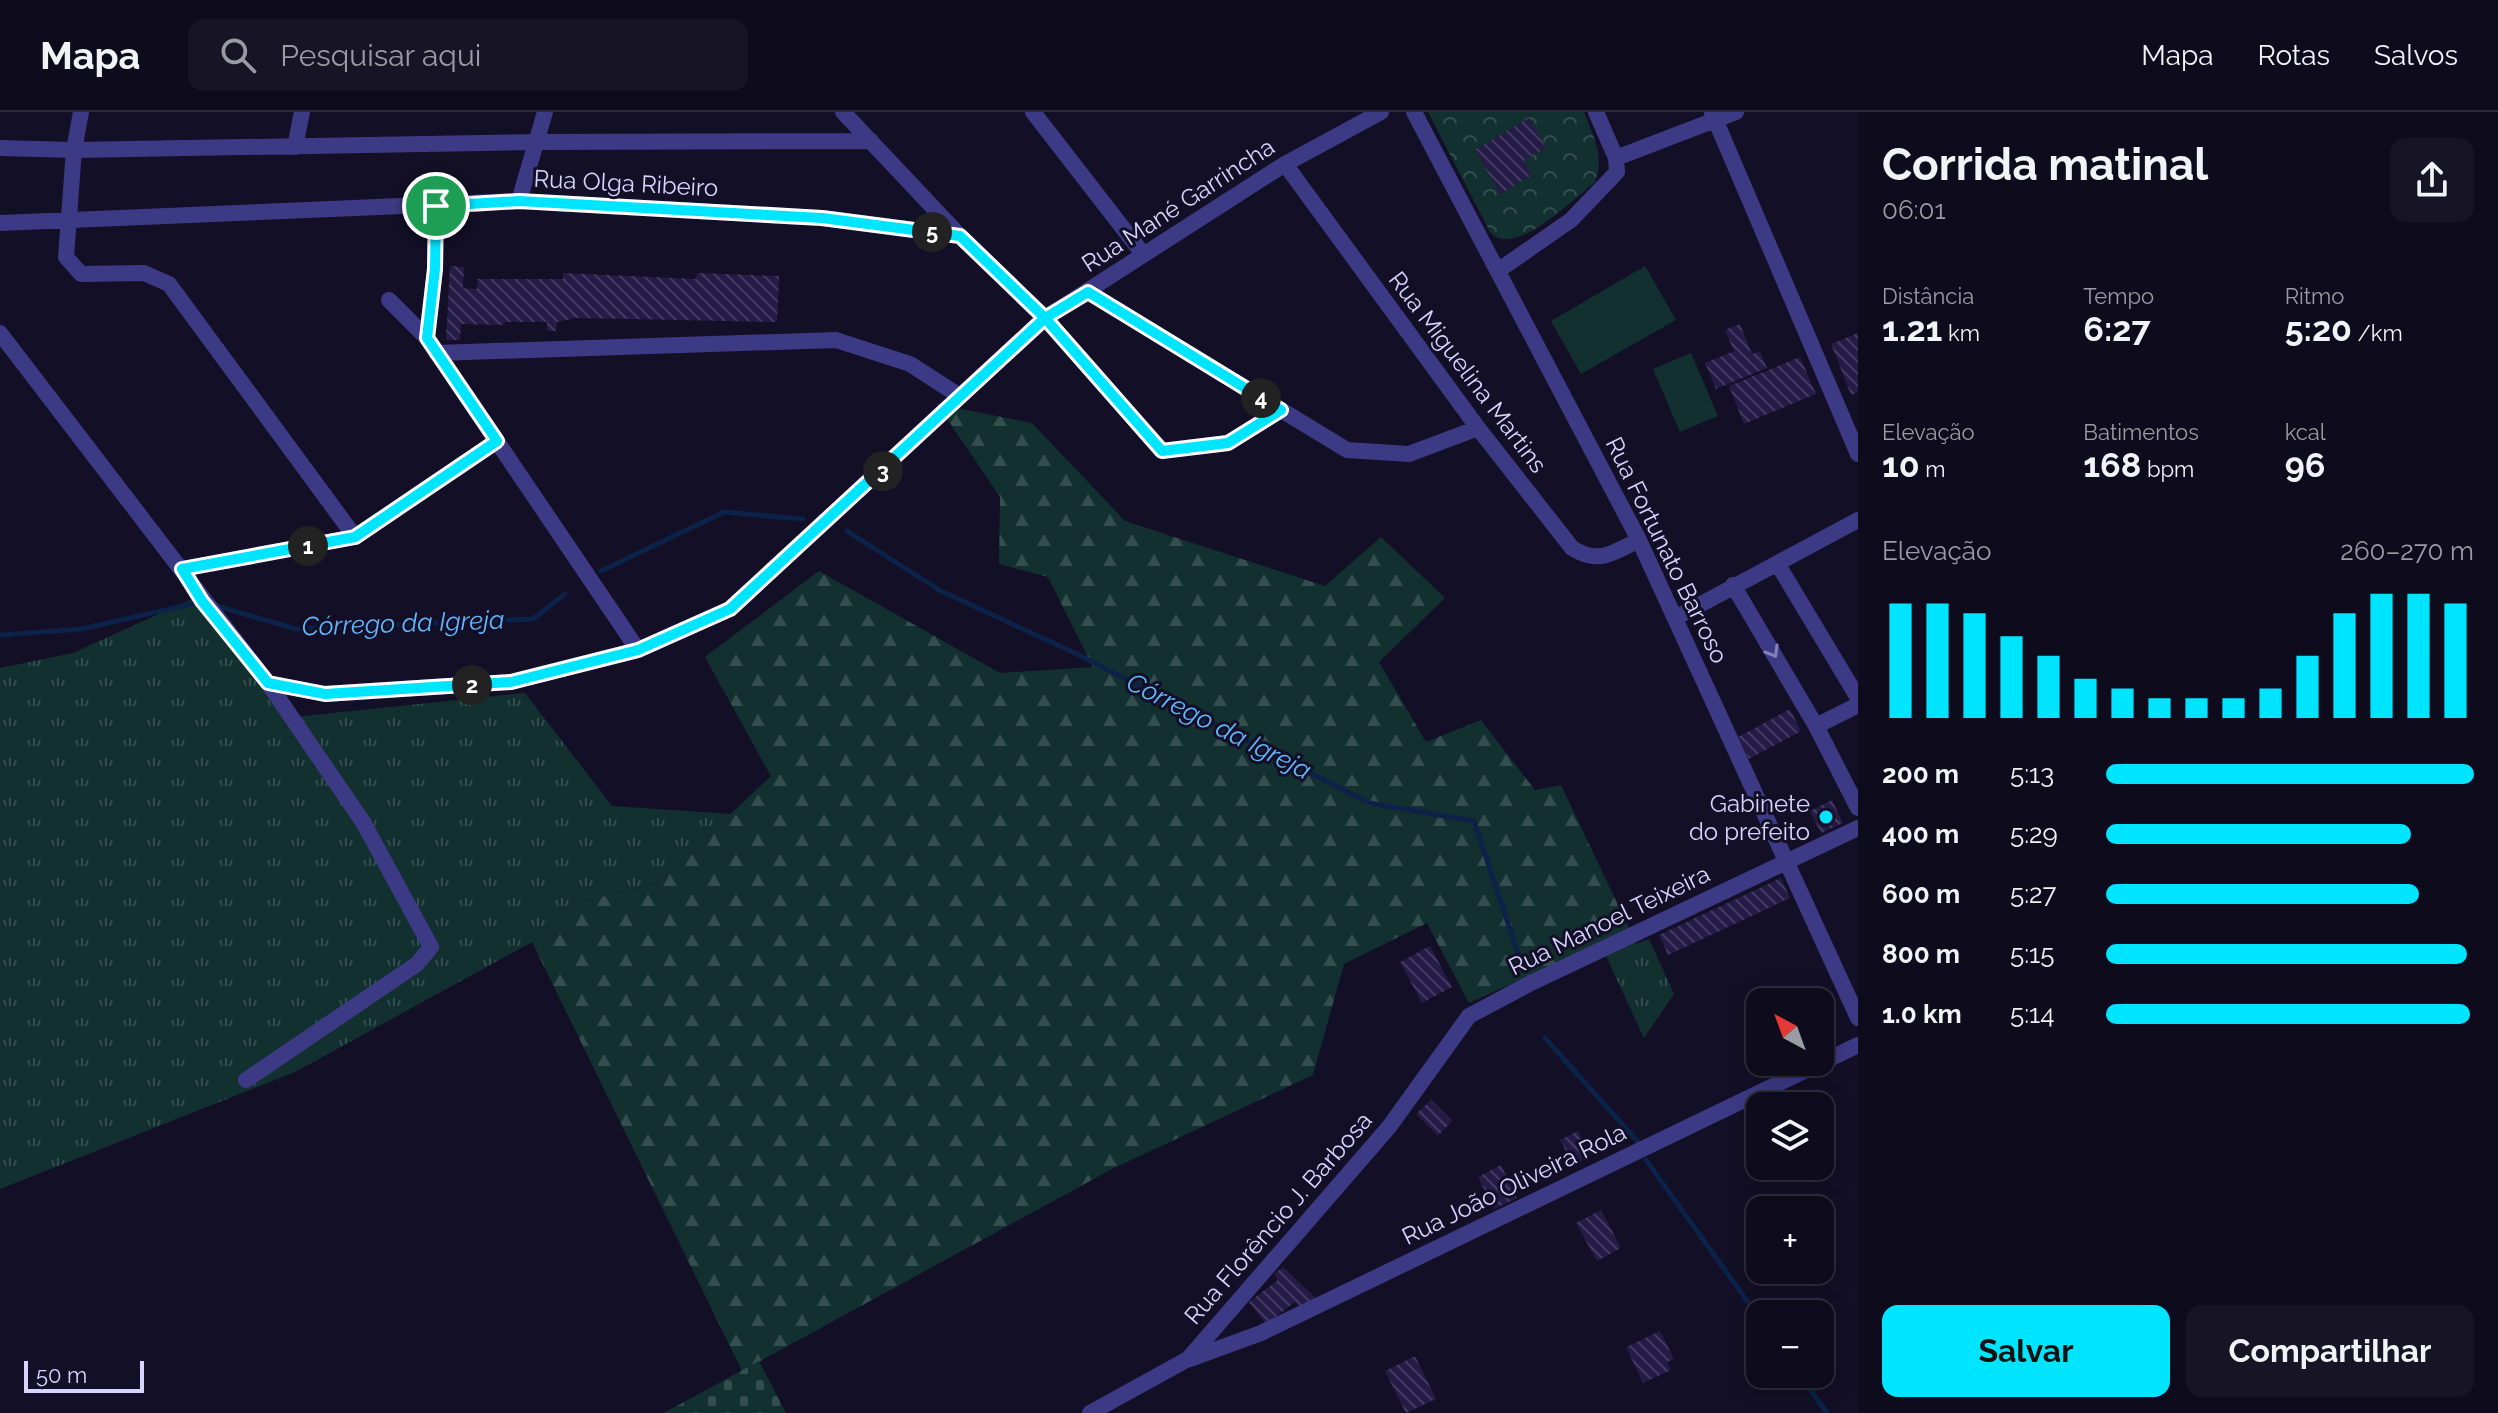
<!DOCTYPE html>
<html lang="pt">
<head>
<meta charset="utf-8">
<style>
  body { margin:0; font-family:Raleway,sans-serif; background:#171425; color:#f1f3f6; height:100vh; display:flex; flex-direction:column; font-size:30px; white-space:nowrap }
  * { box-sizing:border-box; margin:0 }
  p { font-size:26px; color:#9b9ba3 }
  .icon { flex:none; width:44px; height:44px; fill:none; stroke:currentColor; stroke-width:2; stroke-linecap:round; stroke-linejoin:round }
  .map { position:relative; flex:1; overflow:hidden }
  .drawer { display:flex; flex-direction:column; background:#0e0b1c; width:640px }
  .drawer>* { flex:none }
  .needle { width:52px; rotate:319deg }
  .buttons { position:absolute; left:1746px; top:876px; display:grid; gap:16px }
  .buttons a { display:grid; place-items:center; width:88px; height:88px; border-radius:16px; background:#0e0b1c; box-shadow:0 4px 20px #0003,0 0 0 2px #2e2b3b; font-size:40px }
  .scale { position:absolute; left:24px; bottom:20px; width:120px; box-sizing:border-box; padding-left:8px; border:4px solid #d9d4ff; border-top:0; font-size:22px; line-height:28px; white-space:nowrap; color:#d9d4ff; -webkit-text-stroke:6px #130f26; paint-order:stroke }
  .pin { position:absolute; display:grid; place-items:center; width:68px; height:68px; color:#fff; margin:-34px; border:4px solid #fff; border-radius:50%; box-shadow:0 2px 8px #0007 }
  .km { position:absolute; width:40px; height:40px; margin:-20px; border-radius:50%; background:#222; color:#fff; font-size:22px; line-height:40px; text-align:center }
  .round { display:grid; place-items:center; flex:none; width:84px; height:84px; border-radius:16px; background:#171425 }
  .overview { display:flex; align-items:center; justify-content:space-between; height:136px; padding:0 24px }
  h1 { font-size:44px; font-weight:700; line-height:60px }
  .metrics { display:grid; grid-template-columns:repeat(3,1fr); gap:12px; height:136px; padding:8px 24px }
  .metrics div { display:grid; align-content:center }
  .metrics b { font-size:34px; font-weight:700 }
  .metrics small { font-size:22px; font-weight:400 }
  .metrics p { font-size:22px }
  .chart { height:224px; padding:16px 24px }
  .chart p { display:flex; justify-content:space-between }
  .chart svg { width:100%; height:144px; margin-top:8px; stroke:#00e5ff; stroke-width:6 }
  .primary-button { display:flex; gap:16px; margin-top:auto; padding:16px 24px }
  .primary-button a { flex:1; height:92px; border-radius:16px; background:#00e5ff; color:#111; font-size:32px; font-weight:700; line-height:92px; text-align:center }
  .primary-button a+a { background:#171425; color:#f1f3f6 }
  ul { padding:0 24px; list-style:none; font-size:26px }
  li { display:grid; grid-template-columns:128px 96px 1fr; align-items:center; height:60px }
  li i { height:20px; border-radius:10px; background:#00e5ff }
  header { display:flex; align-items:center; gap:48px; box-sizing:border-box; height:112px; padding:0 40px; background:#0e0b1c; border-bottom:2px solid #2e2b3b }
  header strong { font-size:38px }
  nav { display:flex; gap:44px; margin-inline-start:auto; font-size:28px }
  .search { width:560px; height:72px; background:#171425; display:flex; align-items:center; gap:20px; box-sizing:border-box; padding:0 28px; border-radius:16px; color:#9b9ba3; font-size:30px }
  main { display:flex; flex:1; min-height:0 }
  .map>svg:first-child { display:block }
  .grass { fill:url(#grass-tufts) }
  .forest { fill:url(#forest-firs) }
  .cemetery { fill:url(#cemetery-stones) }
  .park { fill:url(#park-crowns) }
  .garden { fill:#12302f }
  .lines { fill:none; stroke-linecap:round; stroke-linejoin:round }
  .stream { stroke:#0c2248; stroke-width:5 }
  .building { fill:url(#building-back-hatch) }
  .street { stroke:#3d3a85; stroke-width:16 }
  .oneway { stroke:#837fbc }
  .route-casing { stroke:#fff; stroke-width:16 }
  .route { stroke:#00e5ff; stroke-width:10 }
  .poi-dot { fill:#00e5ff; stroke:#130f26; stroke-width:3 }
  .labels { text-anchor:middle; dominant-baseline:central; stroke-width:6; stroke-linejoin:round; paint-order:stroke }
  .street-label { font-size:24px; fill:#d9d4ff; stroke:#130f26 }
  .poi-label { font-size:24px; fill:#d9d4ff; stroke:#130f26; text-anchor:end }
  .water-label { font-size:26px; font-style:italic; fill:#62b6ff; stroke:#130f26 }
</style>
</head>
<body>
<header>
<strong>Mapa</strong>
<div class="search"><svg class="icon" aria-label="search" viewBox="0 0 24 24"><circle cx="10" cy="10" r="6"/><path d="M15 15l6 6"/></svg>Pesquisar aqui</div>
<nav><a>Mapa</a><a>Rotas</a><a>Salvos</a></nav>
</header>
<main>
<div class="map">
<svg width="1858" height="1301" viewBox="0 0 1858 1301">
  <defs>
    <pattern id="grass-tufts" width="24" height="20" patternUnits="userSpaceOnUse" patternTransform="scale(2)"><rect width="24" height="20" fill="#12302f"/><path d="M3 7l-1-3M5 7V3M7 7l1-3M15 17l-1-3M17 17v-4M19 17l1-3" fill="none" stroke="#344d4e"/></pattern>
    <pattern id="forest-firs" width="22" height="20" patternUnits="userSpaceOnUse" patternTransform="scale(2)"><rect width="22" height="20" fill="#12302f"/><path d="M5 1l3.5 6h-7zM16 11l3.5 6h-7z" fill="#344d4e"/></pattern>
    <pattern id="cemetery-stones" width="16" height="16" patternUnits="userSpaceOnUse" patternTransform="scale(2)"><rect width="16" height="16" fill="#12302f"/><path d="M2 7V4a2 2 0 0 1 4 0v3zM10 15v-3a2 2 0 0 1 4 0v3z" fill="#344d4e"/></pattern>
    <pattern id="park-crowns" width="20" height="18" patternUnits="userSpaceOnUse" patternTransform="scale(2)"><rect width="20" height="18" fill="#12302f"/><path d="M2 6a3 3 0 1 1 6 0M12 15a3 3 0 1 1 6 0" fill="none" stroke="#344d4e"/></pattern>
    <pattern id="building-back-hatch" width="6" height="6" patternUnits="userSpaceOnUse" patternTransform="scale(2)"><rect width="6" height="6" fill="#241b47"/><path d="M-1 5l2 2M0 0l6 6M5-1l2 2" fill="none" stroke="#433b63"/></pattern>
  </defs>
  <rect width="100%" height="100%" fill="#130f26"/>
  <path class="grass" d="M192,487L294,605L525,581L612,694L731,702L657,771L566,794L532,830L295,960L0,1077V556L73,541Z
    M1630,818L1636,832L1649,827L1674,882L1644,926L1600,831Z"/>
  <path class="forest" d="M937,292L1032,311L1125,409L1325,474L1381,425L1445,486L1379,550L1426,630L1481,608L1535,678L1561,673L1630,818L1469,891L1427,811L1344,852L1313,963L1112,1057L742,1259L532,830L566,794L657,771L771,664L705,545L819,459L1000,561L1093,555L1048,465L999,452L1000,385Z"/>
  <path class="cemetery" d="M759,1249L786,1301H664Z"/>
  <path class="park" d="M1428,0H1584C1593,24 1606,46 1594,71C1572,88 1513,148 1490,120Z"/>
  <path class="garden" d="M1645,154L1676,208L1581,262L1551,209Z
    M1691,241L1718,304L1680,320L1653,257Z"/>
  <g class="lines">
    <path class="stream" d="M847,419L939,478L1077,542L1369,691L1474,709L1520,847
      M601,459L724,400L803,407
      M213,493L296,517L533,507L565,482
      M0,523L82,517L200,490
      M1545,926L1639,1031
      M1646,1048L1760,1207
      M1799,1262L1827,1301"/>
  </g>
  <path class="building" d="M1529,6L1546,36L1524,48L1532,63L1500,82L1475,38Z
    M450,154L464,155L463,176L477,177V167H563V161L696,167L697,161L779,164L777,210L576,206L557,210L556,219H547V210H505L504,213L461,212L460,228H446Z
    M1740,212L1752,242L1760,239L1767,256L1716,277L1705,251L1734,239L1725,218Z
    M1858,221V280L1851,283L1831,232Z
    M1800,245L1816,282L1744,312L1729,274Z
    M1790,597L1801,619L1749,647L1738,625Z
    M1832,688L1843,711L1821,721L1810,699Z
    M1781,766L1790,786L1668,843L1659,823Z
    M1430,834L1452,875L1422,891L1400,850Z
    M1431,988L1452,1009L1438,1024L1416,1002Z
    M1578,1019L1591,1044L1573,1053L1560,1028Z
    M1501,1053L1517,1086L1494,1097L1478,1065Z
    M1601,1098L1621,1136L1597,1149L1576,1111Z
    M1283,1155L1318,1188L1303,1200L1295,1190L1266,1212L1249,1190L1278,1168L1274,1162Z
    M1660,1219L1674,1247L1667,1250L1671,1258L1643,1271L1626,1235Z
    M1415,1244L1436,1287L1406,1301L1385,1259Z"/>
  <g class="lines">
    <path class="street" d="M81,0L74,38L66,145L81,162L144,161L169,172L355,425
      M843,0L960,124L1045,206L1162,339L1228,331L1281,298
      M1033,0L1143,142
      M1414,0L1639,428L1858,906
      M1712,0L1858,342
      M295,35L302,0
      M0,36L74,38L537,30L871,29
      M1616,46L1736,0
      M1285,52L1478,316L1572,436C1599,453 1612,441 1639,428
      M519,89L545,0
      M0,111L519,89L822,106L960,124
      M1499,158L1571,108L1617,60L1616,46L1596,0
      M1088,180L1347,338L1409,342L1478,316
      M389,188L427,226L638,538
      M0,221L268,571L363,710L431,835L417,852L246,968
      M427,226L435,157L436,94
      M436,241L836,228L910,252L958,283
      M1777,451L1858,586
      M182,457L355,425L497,329
      M1733,473L1816,614L1858,696
      M1677,505L1858,408
      M268,571L325,582L511,570L638,538L730,497L1045,206L1285,52L1381,0
      M1816,614L1858,593
      M1190,1247L1261,1221L1858,933
      M1090,1301L1188,1247L1389,1015L1469,904L1531,871L1858,716"/>
  </g>
  <defs><path id="oneway-chevron" d="M-2-3.5L2.5 0L-2 3.5" fill="none" stroke-width="1.6" stroke-linecap="round" stroke-linejoin="round" transform="scale(2)"/></defs>
  <use class="oneway" href="#oneway-chevron" transform="translate(1773 540) rotate(60)"/>
  <g class="lines">
    <defs>
      <path id="route" d="M436,94L435,157L427,226L497,329L355,425L182,457L202,489L268,571L325,582L511,570L638,538L730,497L1045,206L1088,180L1281,298L1228,331L1162,339L1045,206L960,124L822,106L519,89L436,94"/>
    </defs>
    <use href="#route" class="route-casing"/>
    <use href="#route" class="route"/>
  </g>
  <circle class="poi-dot" cx="1826" cy="705" r="8"/>
  <g class="labels">
    <g class="street-label">
      <text transform="translate(626 71) rotate(3)">Rua Olga Ribeiro</text>
      <text transform="translate(1178 93) rotate(-33)">Rua Mané Garrincha</text>
      <text transform="translate(1468 260) rotate(53)">Rua Miguelina Martins</text>
      <text transform="translate(1667 438) rotate(64)">Rua Fortunato Barroso</text>
      <text transform="translate(1609 808) rotate(-26)">Rua Manoel Teixeira</text>
      <text transform="translate(1514 1072) rotate(-26)">Rua João Oliveira Rola</text>
      <text transform="translate(1278 1106) rotate(-49)">Rua Florêncio J. Barbosa</text>
    </g>
    <g class="poi-label">
      <text x="1810" y="691">Gabinete<tspan x="1810" dy="28">do prefeito</tspan></text>
    </g>
    <g class="water-label">
      <text transform="translate(403 511) rotate(-2)">Córrego da Igreja</text>
      <text transform="translate(1219 614) rotate(27)">Córrego da Igreja</text>
    </g>
  </g>
</svg>
<div class="buttons">
<a><svg class="needle" viewBox="-14 -14 28 28"><path d="M0-13l5 13h-10z" fill="#e53935"/><path d="M0 13l5-13h-10z" fill="#9b9ba3"/></svg></a>
<a><svg class="icon" aria-label="layers" viewBox="0 0 24 24"><path d="M12 4l9 5-9 5-9-5zM3 14l9 5 9-5"/></svg></a>
<a>+</a>
<a>−</a>
</div>
<div class="scale">50 m</div>
<div class="pin" style="left:436px;top:94px;background:#1e9e55"><svg class="icon" aria-label="arrive" viewBox="0 0 24 24"><path d="M6 21V4h12l-3 4 3 4H6"/></svg></div>
<b class="km" style="left:308px;top:434px">1</b>
<b class="km" style="left:472px;top:573px">2</b>
<b class="km" style="left:883px;top:359px">3</b>
<b class="km" style="left:1261px;top:286px">4</b>
<b class="km" style="left:932px;top:120px">5</b>
</div>
<section class="drawer">
<div class="overview"><div><h1>Corrida matinal</h1><p>06:01</p></div><a class="round"><svg class="icon" aria-label="share" viewBox="0 0 24 24"><path d="M12 15V3M7 8l5-5 5 5M5 13v7h14v-7"/></svg></a></div>
<div class="metrics">
<div><p>Distância</p><b>1.21<small> km</small></b></div>
<div><p>Tempo</p><b>6:27</b></div>
<div><p>Ritmo</p><b>5:20<small> /km</small></b></div>
</div>
<div class="metrics">
<div><p>Elevação</p><b>10<small> m</small></b></div>
<div><p>Batimentos</p><b>168<small> bpm</small></b></div>
<div><p>kcal</p><b>96</b></div>
</div>
<div class="chart"><p><span>Elevação</span>260–270 m</p>
<svg viewBox="0 0 160 44" preserveAspectRatio="none"><path d="M5 44V9M15 44V9M25 44V12M35 44V19M45 44V25M55 44V32M65 44V35M75 44V38M85 44V38M95 44V38M105 44V35M115 44V25M125 44V12M135 44V6M145 44V6M155 44V9"/></svg>
</div>
<ul>
<li><b>200 m</b>5:13<i style="width:100%"></i></li>
<li><b>400 m</b>5:29<i style="width:83%"></i></li>
<li><b>600 m</b>5:27<i style="width:85%"></i></li>
<li><b>800 m</b>5:15<i style="width:98%"></i></li>
<li><b>1.0 km</b>5:14<i style="width:99%"></i></li>
</ul>
<div class="primary-button"><a>Salvar</a><a>Compartilhar</a></div>
</section>
</main>
</body>
</html>
